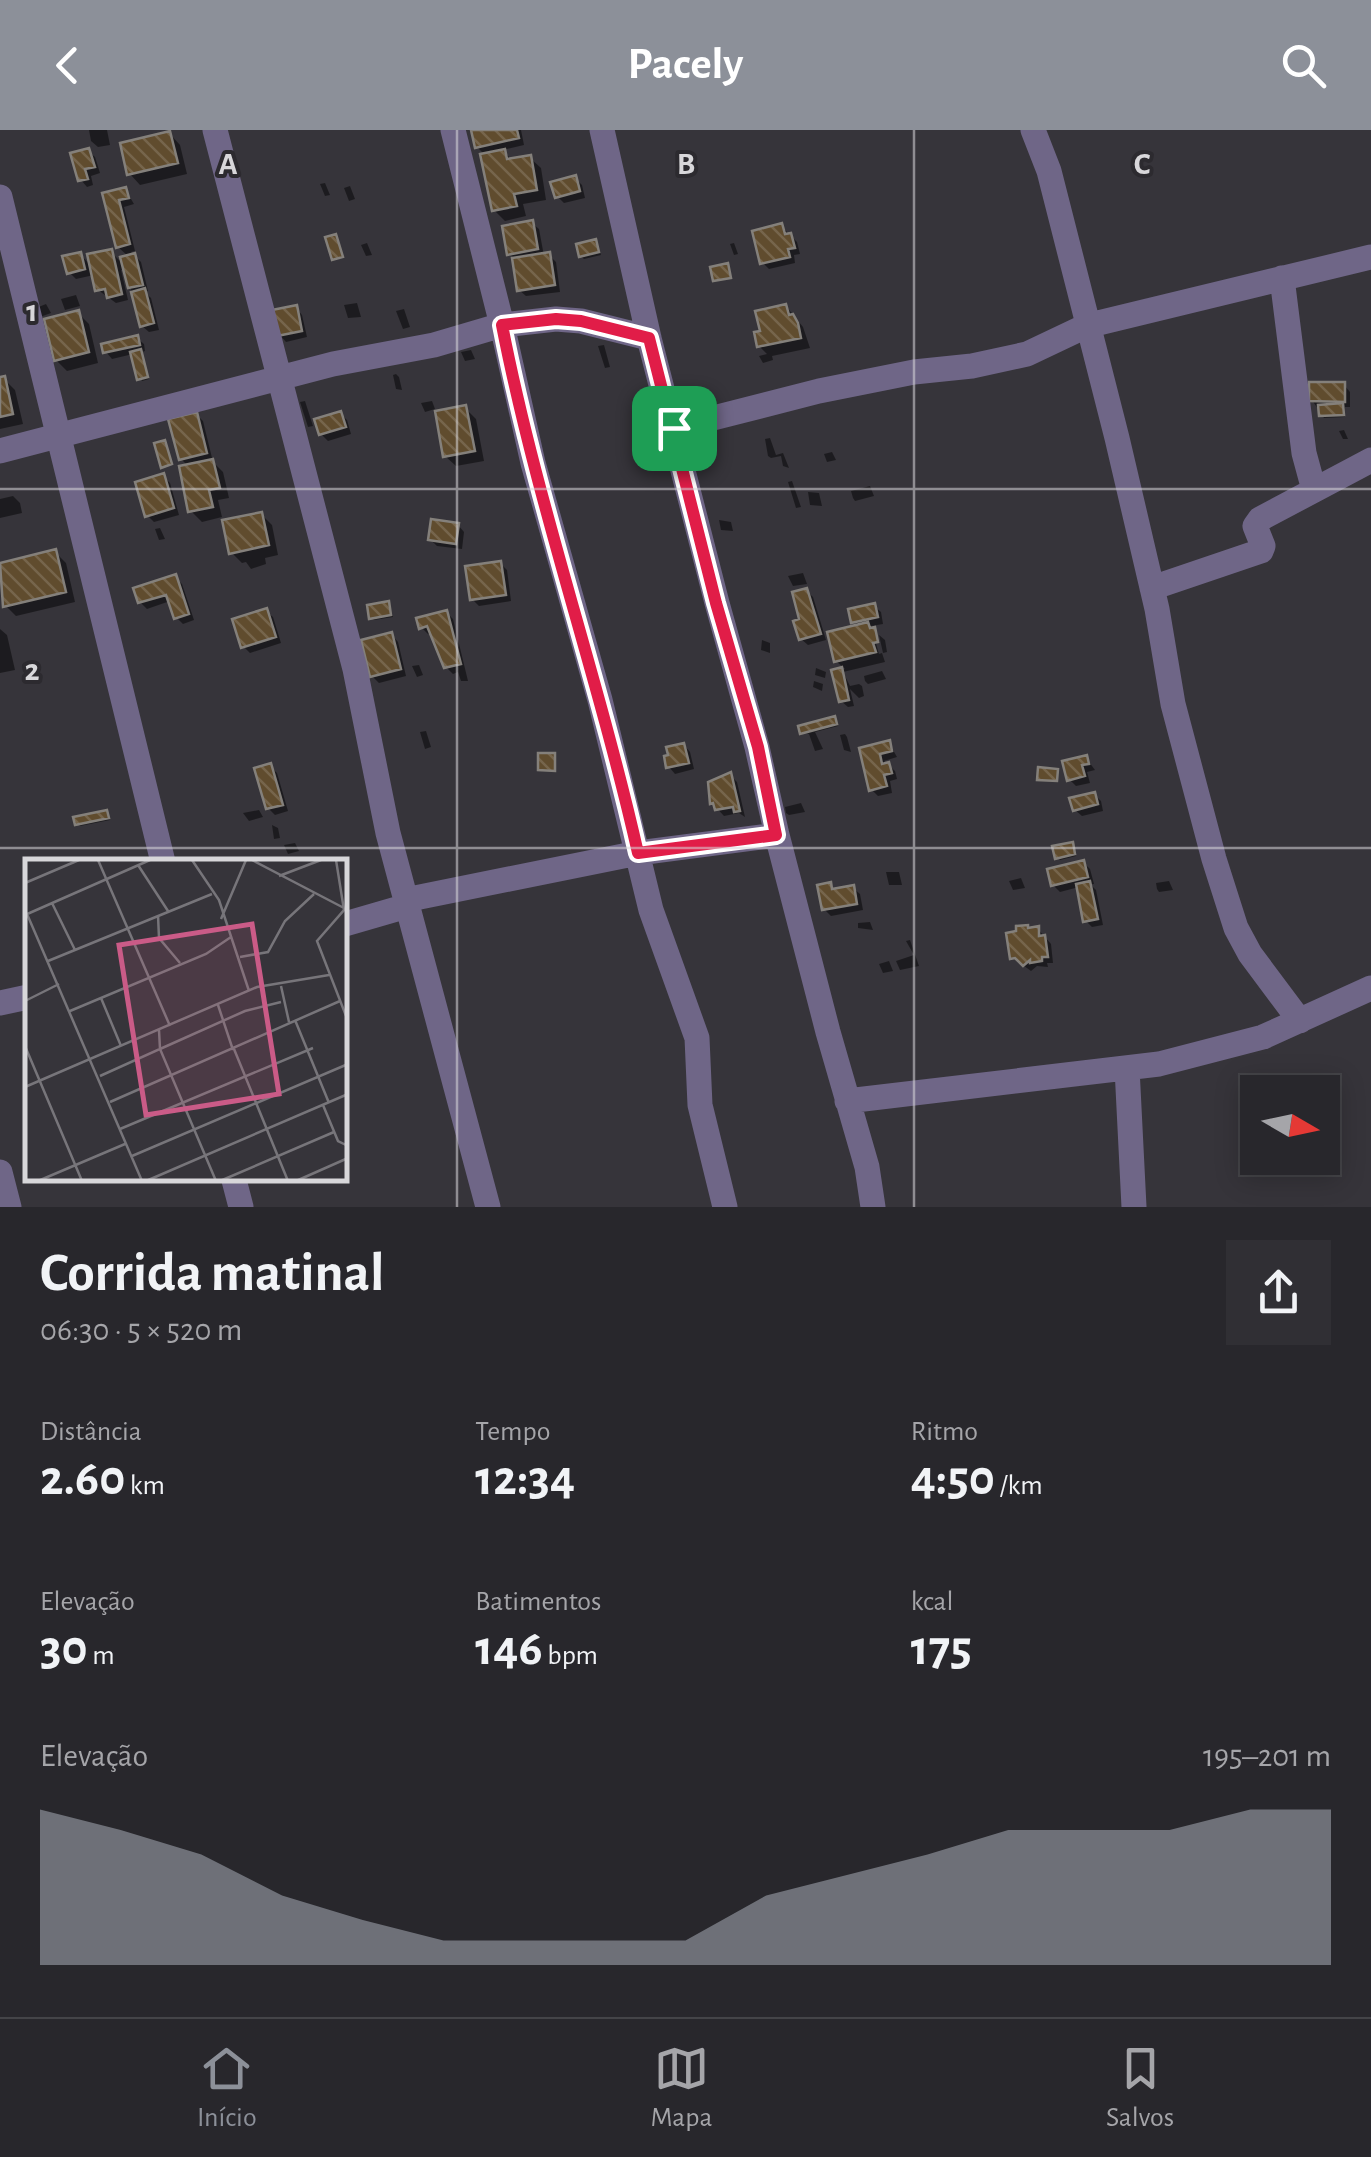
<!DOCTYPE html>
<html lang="pt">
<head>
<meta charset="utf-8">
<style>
  body { margin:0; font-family:"Alegreya Sans",sans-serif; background:#302f34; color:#f1f3f6; height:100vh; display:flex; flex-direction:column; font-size:38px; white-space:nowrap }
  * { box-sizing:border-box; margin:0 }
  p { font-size:32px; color:#a5a5a9 }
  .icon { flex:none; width:55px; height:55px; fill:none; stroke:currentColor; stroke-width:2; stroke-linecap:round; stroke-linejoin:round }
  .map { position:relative; height:1077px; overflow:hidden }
  .sheet { display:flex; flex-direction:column; background:#28272c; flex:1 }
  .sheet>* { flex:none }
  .needle { width:65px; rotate:99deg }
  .tools { position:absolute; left:1240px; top:945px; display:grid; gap:20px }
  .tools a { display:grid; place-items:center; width:100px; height:100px; border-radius:0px; background:#28272c; box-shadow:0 5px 25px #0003,0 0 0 2px #444448; font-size:50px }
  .pin { position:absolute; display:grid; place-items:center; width:85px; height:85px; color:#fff; margin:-42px; border-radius:20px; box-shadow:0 5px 15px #0006 }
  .round { display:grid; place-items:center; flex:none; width:105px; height:105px; border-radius:0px; background:#302f34 }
  .headline { display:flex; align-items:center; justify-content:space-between; height:170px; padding:0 40px }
  h1 { font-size:55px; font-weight:600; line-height:75px }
  .figures { display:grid; grid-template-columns:repeat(3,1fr); gap:15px; height:170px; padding:10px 40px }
  .figures div { display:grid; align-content:center }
  .figures b { font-size:50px; font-weight:600 }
  .figures small { font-size:28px; font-weight:400 }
  .figures p { font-size:28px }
  .chart { height:280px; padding:20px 40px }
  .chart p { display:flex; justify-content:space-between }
  .chart svg { width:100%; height:180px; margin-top:10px; fill:#8c9099; opacity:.7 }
  header { display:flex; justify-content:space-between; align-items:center; height:130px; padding:0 40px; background:#8c9099; color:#fff; font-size:45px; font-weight:600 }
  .tabs { display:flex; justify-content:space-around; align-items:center; height:140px; border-top:2px solid #444448; background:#28272c; font-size:28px; color:#a5a5a9 }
  .tabs a { display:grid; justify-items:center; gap:5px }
  .tabs .selected { color:#8c9099 }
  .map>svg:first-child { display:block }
  .shadow { fill:#0007 }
  .building { fill:url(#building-back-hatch); stroke:#84807b; stroke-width:2.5 }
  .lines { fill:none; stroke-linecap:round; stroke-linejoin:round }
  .minor { stroke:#6f6687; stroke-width:25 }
  .route-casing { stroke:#fff; stroke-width:20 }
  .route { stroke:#e11d48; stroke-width:12 }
  .grid { fill:none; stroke:#d8d7da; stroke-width:2.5; stroke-opacity:0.55 }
  .inset-road { fill:none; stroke:#77757a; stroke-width:2.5 }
  .view { fill:#ca5b87; fill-opacity:0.15; stroke:#ca5b87; stroke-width:5 }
  .inset-edge { fill:none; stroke:#d8d7da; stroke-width:5 }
  .grid-label { font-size:32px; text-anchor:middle; font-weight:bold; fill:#d8d7da; stroke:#2c2a2f; stroke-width:8; stroke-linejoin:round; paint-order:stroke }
</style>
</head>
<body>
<header><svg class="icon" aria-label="back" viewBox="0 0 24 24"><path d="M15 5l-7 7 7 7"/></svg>Pacely<svg class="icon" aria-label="search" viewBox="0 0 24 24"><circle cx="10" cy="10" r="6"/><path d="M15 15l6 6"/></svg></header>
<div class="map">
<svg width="1371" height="1077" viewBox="0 0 1371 1077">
  <defs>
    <pattern id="building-back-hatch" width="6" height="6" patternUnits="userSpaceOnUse" patternTransform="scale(2.5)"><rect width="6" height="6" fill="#604c2e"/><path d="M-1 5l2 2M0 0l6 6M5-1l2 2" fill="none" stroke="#76654c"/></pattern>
  </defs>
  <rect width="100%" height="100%" fill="#36343a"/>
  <path class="shadow" d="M89,0H107L110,15L98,17L91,11Z
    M473,0H521L524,15L502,20L513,31L530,28L541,38L546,70L523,74L526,86L505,91L494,80L486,26L477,17Z
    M170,4L180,15L187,44L140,55L130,44Z
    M88,21L95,27L100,43L91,46L93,55L87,57L81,50Z
    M575,48L582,55L585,68L564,73L557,66Z
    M325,53L330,65L325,66L320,54Z
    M350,56L355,69L349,71L344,58Z
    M125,59L134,74L124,77L135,121L131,122L141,132L148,161L145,162L151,168L159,200L149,202L142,196L125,139L121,140L128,170L116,173L98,160L94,145L76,149L69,142L80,124L92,137L111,122L119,130L129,127L118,117L105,65Z
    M532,93L539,99L544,126L549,125L556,132L560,162L526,166L519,160L514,128L510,124Z
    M781,96L797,112L800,124L794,125L795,133L769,139L763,133Z
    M596,112L601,125L584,129L581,126Z
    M367,113L372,125L366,126L361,115Z
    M734,113L738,124L734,125L730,114Z
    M76,165L80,176L65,180L61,169Z
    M357,173L361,187L348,188L344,175Z
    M46,174L51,183L40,187L36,178Z
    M786,176L803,197L810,218L772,226L773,230L763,233L759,226L767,224L759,216L763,203Z
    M296,178L302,185L307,207L286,212L280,205Z
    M404,179L410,197L403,199L396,181Z
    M78,183L89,194L98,233L67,241L56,230Z
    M137,208L144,214L145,221L142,222L149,249L142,251L133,224L112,229L106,222Z
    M604,215L610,237L605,238L598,216Z
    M471,220L475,229L465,231L461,222Z
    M396,244L399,247L402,260L396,259L393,245Z
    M4,249L15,260L23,294L0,299V250Z
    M1344,255L1350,262V277H1345V287L1324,288L1312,270Z
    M305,271L313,296L308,297L300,272Z
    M432,271L435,279L425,282L421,273Z
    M465,278L476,289L484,331L456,336L445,326Z
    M196,284L203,291L213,332L223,342L229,368L218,370L222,387L202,392L191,381L189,337L181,329Z
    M341,284L347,290L351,304L328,311L321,304Z
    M1344,300L1348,309H1343L1339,301Z
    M770,308L776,325L783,323L789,338L783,336L781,326L771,328L768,326L765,309Z
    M832,322L836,330L827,332L824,324Z
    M163,346L170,353L179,385L154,392L147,385Z
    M792,351L801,377L796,378L788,352Z
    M870,356L874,366L855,371L853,368L851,361Z
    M808,362L819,363L822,376L810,375Z
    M13,366L20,373L22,383L0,388V369Z
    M261,384L272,395L278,425L265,428L266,434L251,439L246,432L242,433L231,422Z
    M719,390L731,392L733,401L721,400Z
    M458,395L464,402L462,419L437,416L430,409Z
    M160,398L165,409L159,410L155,399Z
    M55,422L66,433L75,472L16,486L5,475L0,435Z
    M500,433L507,440L511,471L479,476L472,469Z
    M803,443L807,454L793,456L788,446Z
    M175,447L182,454L194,490L183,494L176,487L170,471L147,479L140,472Z
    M807,461L813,467L826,510L808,515L801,509Z
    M388,473L393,487L374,490L371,488Z
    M874,476L881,482L883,494L871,496L877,503H873L879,524L882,523L885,532L843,542L850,556L859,554L862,556L864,566L859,568L850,559L854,576L848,577L841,571L834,541L845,539L836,531L859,497L854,492Z
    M266,481L273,487L281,513L250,523L244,517Z
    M446,482L453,489L468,551H461L458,542L453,544L446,537L432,503L428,504L421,497Z
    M0,499L7,505L15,540L0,543Z
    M392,505L398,512L406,546L379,553L372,546Z
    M879,505L885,510L887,522L883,523Z
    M762,510L770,513V523L761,520Z
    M419,535L423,545L417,547L412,536Z
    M816,538L826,542L825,548L815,545Z
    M882,541L886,549L868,554L865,551L864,546Z
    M814,551L823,554L822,561L813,557Z
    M834,589L838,596L815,602L823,619L815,621L809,604L802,602Z
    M426,601L431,617L425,619L420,602Z
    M845,604L847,607L851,622L844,620L840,605Z
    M889,613L897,627L884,631L895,641L897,649L890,651L892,663L878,666L872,660L862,620Z
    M684,615L690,622L694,639L675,644L669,637Z
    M1086,628L1095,640L1087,642L1090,653L1076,656L1069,649Z
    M270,636L277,643L288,681L275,685L268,678Z
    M730,645L737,652L745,687L739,683L724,686L712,673Z
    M1094,664L1101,671L1103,681L1082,686L1075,680Z
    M801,673L805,682L789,685L786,683L785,677Z
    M259,680L263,687L249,691L243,683Z
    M106,683L110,690L80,696L77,693Z
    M272,695L278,698L280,708L274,709Z
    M295,713L299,721L288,724L284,715Z
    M1072,714L1076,726L1060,730L1057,728Z
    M1084,733L1090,739L1094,754H1090L1096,760L1103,795L1092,797L1086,791L1079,757L1060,762L1053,755Z
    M886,742H899L902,755H889Z
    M1021,748L1025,758L1013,760L1009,751Z
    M1169,751L1173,760L1159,762L1157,759L1156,753Z
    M830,755L835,761L853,758L860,764L863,780L831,786L824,779Z
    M870,792L873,800L858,798V793Z
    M1038,799L1051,814L1053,833H1047L1048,837L1037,836L1031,841L1012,827Z
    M910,810L919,836L900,840L896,831L914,825L906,811Z
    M889,831L893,841L883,843L879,834Z"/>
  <path class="building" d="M471,0H517L519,8L475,18Z
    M170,1L178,33L127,45L120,13Z
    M89,18L95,37L85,39L88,49L78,51L70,23Z
    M505,19L507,29L531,25L537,60L514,64L517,76L492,81L480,24Z
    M576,45L580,61L555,68L550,52Z
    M126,57L129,68L119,70L130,114L116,118L102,63Z
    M533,90L538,119L507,125L502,96Z
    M782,93L785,104L791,103L795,118L788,119L790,127L760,134L752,101Z
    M336,104L343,127L332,130L325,107Z
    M596,109L599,122L579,127L576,114Z
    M112,119L122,164L107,168L105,159L95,161L87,124Z
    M81,122L85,139L67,144L62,126Z
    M550,122L555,155L517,161L512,128Z
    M135,123L143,155L128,158L120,127Z
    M728,133L731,148L713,151L710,137Z
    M145,158L154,193L140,197L131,162Z
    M786,174L789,185L793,184L798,193L801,208L757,217L754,202L760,201L755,181Z
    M297,175L302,201L277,206L272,180Z
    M79,180L89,222L54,231L44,189Z
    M138,205L140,215L103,223L101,214Z
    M141,219L148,247L137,250L130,222Z
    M5,246L13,284L0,287V247Z
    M1309,252H1345V272L1309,271Z
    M1343,273L1344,285L1319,286L1318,275Z
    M466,275L475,321L443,327L435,281Z
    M341,281L346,297L319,305L314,289Z
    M197,282L207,323L179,330L168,289Z
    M165,310L172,334L161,338L154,313Z
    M213,329L220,358L209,360L213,377L188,382L179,336Z
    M164,343L174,378L145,387L135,352Z
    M262,382L269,415L229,424L222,390Z
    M431,389L459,393L456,414L428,410Z
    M56,419L66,462L3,477L0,433Z
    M501,431L506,465L470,470L465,436Z
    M176,444L189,484L174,489L166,465L138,473L133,458Z
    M807,458L821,504L799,510L793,491L799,489L792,462Z
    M389,471L391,485L369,489L367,475Z
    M875,473L878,487L851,493L848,479Z
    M267,478L276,507L241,518L232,489Z
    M447,480L461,534L444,538L427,496L419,499L416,488Z
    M868,492L870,498L875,497L878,512L873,513L876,522L834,532L827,502Z
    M392,502L401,539L370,547L361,510Z
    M842,537L849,570L839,572L831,540Z
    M835,586L837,594L800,604L798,596Z
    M890,610L892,621L880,624L882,634L889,632L892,643L884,645L887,656L869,661L859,618Z
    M684,613L689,633L666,638L664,626L668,625L666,617Z
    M538,623H555V641L538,640Z
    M1087,625L1089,634L1082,635L1085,646L1067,651L1062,631Z
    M271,633L283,675L266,679L254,638Z
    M1038,637L1058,639L1057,651L1037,650Z
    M731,642L740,681L734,682L733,677L715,680L713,673L710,674L708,652Z
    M1095,662L1098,674L1073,681L1069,668Z
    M107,680L109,688L75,695L73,687Z
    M1073,712L1075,724L1055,729L1052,716Z
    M1084,730L1088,747L1051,756L1047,739Z
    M1090,751L1098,789L1083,792L1076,754Z
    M831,752L832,759L854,755L857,774L822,780L817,755Z
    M1028,795V798L1039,796V806L1045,805L1048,827H1042V831L1030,833V830L1023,836L1015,828L1010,829L1006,803L1016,801V796Z"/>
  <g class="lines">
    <path class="minor" d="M215,0L355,539L388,703L488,1077
      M453,0L502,195L556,189L581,191L649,208
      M602,0L649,208L717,473L757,617L777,705L828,902L867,1037L873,1077
      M1033,0L1049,41L1117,308L1157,479L1173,574L1214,729L1236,798L1250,824L1300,891
      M0,67L163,732
      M1282,148L1304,323L1314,360
      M674,298L819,261L914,242L972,236L1027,224L1086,196L1371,127
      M0,321L333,234L434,215L502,195L533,333L600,570L651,780L697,908L700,975L725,1077
      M1152,458L1261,421L1263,416L1255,396L1260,389L1371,330
      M405,770L638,723L777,705
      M345,794L407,776
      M0,873L28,867
      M1127,938L1134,1077
      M847,971L1159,934L1263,907L1371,858
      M0,1042L9,1077
      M234,1050L241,1077"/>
  </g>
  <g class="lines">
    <defs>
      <path id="route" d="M556,189L581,191L649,208L716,473L758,617L776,705L638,723C598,546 537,374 502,195Z"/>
    </defs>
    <use href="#route" class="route-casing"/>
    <use href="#route" class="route"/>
  </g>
  <path class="grid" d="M457,0V1077M914,0V1077M0,359H1371M0,718H1371"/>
  <g transform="translate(25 729)">
    <rect width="322" height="322" fill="#36343a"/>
    <path class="inset-road" d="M73,1L145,167M167,1L194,41L224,132M227,1L319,49M311,1L319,51L292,82L323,162M113,6L143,52M254,17L296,1M0,24L54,1M27,44L50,91M2,55L117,322M0,56L125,1M133,56L134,79L155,104M196,60L221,1M215,98L243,93L260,62L289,35M23,102L187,35M256,127L264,163M76,139L96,187M0,142L34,125M193,146L208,191M45,152L181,95L206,78M270,161L304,244M0,187L57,322M209,190L263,322M75,217L135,190L134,171M0,228L232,128L304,116M85,243L315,142M298,246L313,282L323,287M95,270L288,189M107,297L323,205M13,322L100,285M121,322L323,235M191,322L135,190L220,152L256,143M195,322L309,273M271,322L323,299"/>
    <path class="view" d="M227,65L254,235L121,256L94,86Z"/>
    <rect width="322" height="322" class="inset-edge"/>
  </g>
  <g class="grid-label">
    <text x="228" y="44">A</text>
    <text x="686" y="44">B</text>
    <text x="1142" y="44">C</text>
    <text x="32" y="191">1</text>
    <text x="32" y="550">2</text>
  </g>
</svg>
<div class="tools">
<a><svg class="needle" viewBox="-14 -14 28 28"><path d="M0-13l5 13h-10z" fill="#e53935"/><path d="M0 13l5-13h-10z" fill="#a5a5a9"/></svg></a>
</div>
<div class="pin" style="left:674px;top:298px;background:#1e9e55"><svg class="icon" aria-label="arrive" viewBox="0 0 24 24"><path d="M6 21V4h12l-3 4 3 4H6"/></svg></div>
</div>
<section class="sheet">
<div class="headline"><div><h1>Corrida matinal</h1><p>06:30 · 5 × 520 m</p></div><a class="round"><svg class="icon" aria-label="share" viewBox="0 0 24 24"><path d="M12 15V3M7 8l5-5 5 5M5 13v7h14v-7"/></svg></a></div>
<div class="figures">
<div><p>Distância</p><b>2.60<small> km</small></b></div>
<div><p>Tempo</p><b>12:34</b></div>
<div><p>Ritmo</p><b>4:50<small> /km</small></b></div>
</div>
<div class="figures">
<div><p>Elevação</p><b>30<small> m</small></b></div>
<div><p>Batimentos</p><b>146<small> bpm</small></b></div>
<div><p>kcal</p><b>175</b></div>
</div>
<div class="chart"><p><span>Elevação</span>195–201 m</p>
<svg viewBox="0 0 160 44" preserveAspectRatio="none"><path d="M0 44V6L10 11L20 17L30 27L40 33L50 38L60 38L70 38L80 38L90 27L100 22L110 17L120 11L130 11L140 11L150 6L160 6V44z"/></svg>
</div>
</section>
<nav class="tabs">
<a class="selected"><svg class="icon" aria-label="home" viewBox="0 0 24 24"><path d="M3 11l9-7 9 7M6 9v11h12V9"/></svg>Início</a>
<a><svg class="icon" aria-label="map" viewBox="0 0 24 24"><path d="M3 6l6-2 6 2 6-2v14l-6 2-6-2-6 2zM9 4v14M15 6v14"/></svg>Mapa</a>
<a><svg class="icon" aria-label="saved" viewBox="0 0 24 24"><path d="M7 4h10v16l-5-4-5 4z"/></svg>Salvos</a>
</nav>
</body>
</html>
